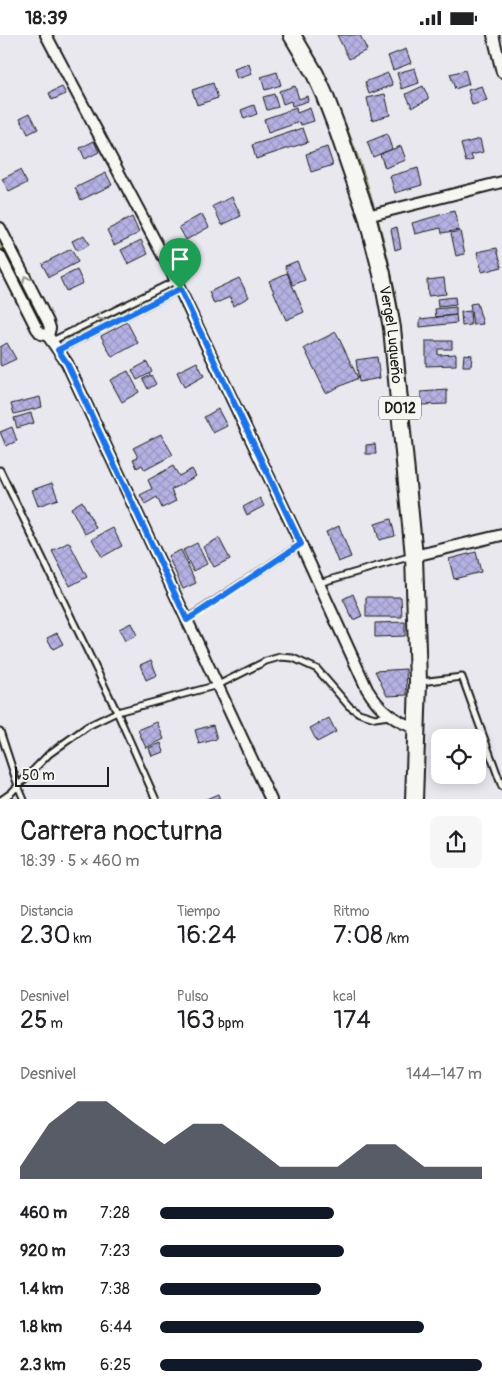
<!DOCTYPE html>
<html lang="es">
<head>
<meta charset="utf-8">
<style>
  body { margin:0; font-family:Pangolin,sans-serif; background:#f6f6f6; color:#202124; height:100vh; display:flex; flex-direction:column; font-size:19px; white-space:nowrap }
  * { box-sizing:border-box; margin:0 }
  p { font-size:16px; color:#757577 }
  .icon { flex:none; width:28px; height:28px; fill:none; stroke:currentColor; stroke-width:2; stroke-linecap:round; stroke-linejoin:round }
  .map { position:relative; height:764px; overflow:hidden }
  .sheet { display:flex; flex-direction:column; background:#fff; flex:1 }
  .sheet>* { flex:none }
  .controls { position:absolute; left:431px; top:694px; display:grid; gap:10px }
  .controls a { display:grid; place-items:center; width:55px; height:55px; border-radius:10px; background:#fff; box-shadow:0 2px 12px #0003; font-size:25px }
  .scale { position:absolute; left:15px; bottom:12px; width:94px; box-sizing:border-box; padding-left:5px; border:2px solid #1c1c1c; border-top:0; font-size:14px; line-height:18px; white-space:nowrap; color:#1c1c1c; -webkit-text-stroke:4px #f6f6f2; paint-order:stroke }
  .pin { position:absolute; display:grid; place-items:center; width:42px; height:42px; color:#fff; margin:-51px -21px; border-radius:50% 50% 50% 0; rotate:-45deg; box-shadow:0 0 5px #0007 }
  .pin .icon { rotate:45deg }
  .round { display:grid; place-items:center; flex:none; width:52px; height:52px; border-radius:10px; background:#f6f6f6 }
  .headline { display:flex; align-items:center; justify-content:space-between; height:85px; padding:0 20px }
  h1 { font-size:28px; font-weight:600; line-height:38px }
  .figures { display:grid; grid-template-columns:repeat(3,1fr); gap:8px; height:85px; padding:5px 20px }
  .figures div { display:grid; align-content:center }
  .figures b { font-size:25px; font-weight:600 }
  .figures small { font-size:14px; font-weight:400 }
  .figures p { font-size:14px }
  .chart { height:140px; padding:10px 20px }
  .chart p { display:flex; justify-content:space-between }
  .chart svg { width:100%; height:90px; margin-top:5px; fill:#111827; opacity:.7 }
  ul { padding:0 20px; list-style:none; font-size:16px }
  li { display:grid; grid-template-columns:80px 60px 1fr; align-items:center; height:38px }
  li i { height:12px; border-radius:6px; background:#111827 }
  .status { display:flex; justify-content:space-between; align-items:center; height:35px; padding:0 25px; background:#fff; direction:ltr }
  .status svg { height:14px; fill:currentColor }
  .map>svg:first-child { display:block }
  .grass { fill:#cbdb8f; stroke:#747c56 }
  .building { fill:url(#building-cross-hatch); stroke:#1c1c1c }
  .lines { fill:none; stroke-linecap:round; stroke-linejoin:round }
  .lane-casing { stroke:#1c1c1c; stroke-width:9 }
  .street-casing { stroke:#1c1c1c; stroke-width:14 }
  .primary-casing { stroke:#1c1c1c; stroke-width:20 }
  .lane { stroke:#f6f6f2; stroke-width:5 }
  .street { stroke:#f6f6f2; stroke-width:10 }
  .primary { stroke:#f6f6f2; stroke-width:16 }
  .oneway { stroke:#949492 }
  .route-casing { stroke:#fff; stroke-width:10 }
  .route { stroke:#1a73e8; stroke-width:6 }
  .labels { text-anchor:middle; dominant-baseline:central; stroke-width:5; stroke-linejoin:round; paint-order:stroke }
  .shield { fill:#f6f6f2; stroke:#5d5d5c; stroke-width:1 }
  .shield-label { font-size:14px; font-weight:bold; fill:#1c1c1c }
  .street-label { font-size:15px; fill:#1c1c1c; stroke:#f6f6f2 }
</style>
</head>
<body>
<div class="status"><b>18:39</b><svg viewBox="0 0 49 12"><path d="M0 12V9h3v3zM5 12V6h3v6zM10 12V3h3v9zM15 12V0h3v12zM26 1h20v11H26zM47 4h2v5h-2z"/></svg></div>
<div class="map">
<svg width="502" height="765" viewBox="0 0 502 765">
  <defs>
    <pattern id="building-cross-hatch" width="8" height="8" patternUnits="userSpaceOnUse" patternTransform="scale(1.25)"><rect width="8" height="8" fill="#b5b1e3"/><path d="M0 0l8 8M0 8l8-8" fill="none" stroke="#9b98c2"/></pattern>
  </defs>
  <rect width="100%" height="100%" fill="#e9e8ef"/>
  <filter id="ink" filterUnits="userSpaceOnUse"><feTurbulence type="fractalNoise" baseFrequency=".02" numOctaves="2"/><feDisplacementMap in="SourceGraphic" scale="10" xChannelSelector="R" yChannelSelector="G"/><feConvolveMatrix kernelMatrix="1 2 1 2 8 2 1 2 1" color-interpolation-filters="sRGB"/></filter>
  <g filter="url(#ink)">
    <path class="grass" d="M327,47C358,112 381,184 395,255C405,306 407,358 412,409C419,485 425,560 426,636C427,679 424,722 423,764H420L400,310Z
      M0,202L46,293L45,295H42L0,212Z
      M167,254L168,257L69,305L67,304Z"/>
    <path class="building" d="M337,0H360L367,15L349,24Z
      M406,14L411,28L393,35L388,21Z
      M249,29L252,39L237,44L234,34Z
      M415,33L419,48L402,54L397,38Z
      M465,35L469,49L455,54L450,39Z
      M277,37L281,50L265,55L261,42Z
      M388,38L393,50L369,59L365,47Z
      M213,48L218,63L197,70L192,55Z
      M295,51L299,64L307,61L308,66L292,71L291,66L283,69L279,56Z
      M423,51L429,64L412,72L406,59Z
      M482,51L487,66L472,70L468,55Z
      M62,52L66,59L52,65L49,58Z
      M274,59L278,72L267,75L263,62Z
      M385,59L390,80L372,85L367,63Z
      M254,70L257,79L244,84L241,75Z
      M296,73L297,78L310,73L314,86L301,90L300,87L268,98L264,84Z
      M30,78L38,94L28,99L20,83Z
      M303,93L308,107L256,124L252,110Z
      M387,99L392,114L373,122L367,107Z
      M480,104L483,117L471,120L473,125L466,127L461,109Z
      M94,106L99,117L85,124L80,113Z
      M401,111L406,125L385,133L380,119Z
      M327,112L333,130L311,137L306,119Z
      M418,133L422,150L395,158L390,141Z
      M20,135L27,148L9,157L2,144Z
      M106,138L112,150L81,165L75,153Z
      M232,162L241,181L222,190L213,171Z
      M454,176L459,195L442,198L441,193L415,199L412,188Z
      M202,179L209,192L186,205L179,192Z
      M132,182L139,198L114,210L107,195Z
      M397,192L401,213L395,215L391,194Z
      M460,196L465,219L456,221L451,198Z
      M84,200L89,210L77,216L72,206Z
      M141,205L148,219L128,229L121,215Z
      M497,213L502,232L482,237L477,217Z
      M71,214L78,227L49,242L42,229Z
      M297,226L305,245L293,250L285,231Z
      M77,235L83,248L66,256L60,243Z
      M287,238L304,277L286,285L269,246Z
      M239,243L249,262L233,271L230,262L214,269L209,257Z
      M444,243L446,259L428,261L427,245Z
      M455,262L456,270L438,272L437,264Z
      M477,268L483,289L473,290L470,269Z
      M456,272V280L436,282L435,274Z
      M470,276L471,290L462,291L461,277Z
      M456,280L457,288L420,292V284Z
      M127,287L138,308L112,322L101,301Z
      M336,297L358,343L326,358L304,313Z
      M426,306H452V314H438V320L456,319V330L426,331Z
      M7,308L16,324L1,331L0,329V312Z
      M464,319L472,320L471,331H463Z
      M377,322L380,343L359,347L356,325Z
      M147,327L152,337L137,345L132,335Z
      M197,327L204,341L184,352L177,337Z
      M128,336L139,357L122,367L110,345Z
      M151,340L156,349L148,354L143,344Z
      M447,355V369L421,370V357Z
      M40,362L42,372L14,379L11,369Z
      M218,374L227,391L213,398L204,382Z
      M31,378L34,388L17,393L14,383Z
      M12,392L17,406L6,411L0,397Z
      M161,399L173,420L145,435L142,430L137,433L133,424L138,422L133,413Z
      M375,409L376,419H366V410Z
      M173,431L179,441L192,434L196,441L171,455L176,466L162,473L157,462L145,469L140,460L152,454L148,445Z
      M52,448L58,464L38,471L32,455Z
      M260,463L264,471L247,480L243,472Z
      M82,466L96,493L85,499L71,473Z
      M391,484L395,501L379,505L375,489Z
      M339,491L351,522L338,527L326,497Z
      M113,493L122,511L102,522L92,504Z
      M219,503L230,524L214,532L203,512Z
      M69,507L87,542L70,551L52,516Z
      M197,508L207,529L193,536L183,515Z
      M181,515L196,548L183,554L168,521Z
      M476,517L481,537L454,544L449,524Z
      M353,559L362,581L353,585L343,564Z
      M366,562H401L402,582H366Z
      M405,587V601L375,602V588Z
      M131,588L137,600L125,606L119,594Z
      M57,598L63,609L53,614L47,603Z
      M151,625L157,640L146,645L140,630Z
      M406,634L407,660L387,661L375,636Z
      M329,683L336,697L317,707L310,693Z
      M157,687L164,704L146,713L138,695Z
      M213,690L217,704L199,709L195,695Z
      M161,708L164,717L152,721L149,713Z
      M218,759L220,765H204Z"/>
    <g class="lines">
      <defs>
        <path id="lane" d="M52,306L175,246
          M58,315L180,254
          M0,435L117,677L156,765
          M319,548L412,521
          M187,584L301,509
          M420,647L462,642L502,752
          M0,696L18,751L24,765
          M1,765L11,758L49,719L88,691L117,677L218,650L266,626L280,622L293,623L317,634L349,671L359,678L375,683L389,681"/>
        <path id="street" d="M46,0L171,236L299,505L367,654C379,674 394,687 417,693
          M493,0L502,37
          M367,181L502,147
          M0,193L48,287L50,293L48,301
          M0,221L37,294L41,299L48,301L67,328L271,765
          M414,521L502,500"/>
        <g id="primary">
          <path id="s1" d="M292,0L315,39L324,59L337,93L367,181L382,239L392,293L414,521L418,647L414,765"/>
        </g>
      </defs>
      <use href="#lane" class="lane-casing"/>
      <use href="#street" class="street-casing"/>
      <use href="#primary" class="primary-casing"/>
      <use href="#lane" class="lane"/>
      <use href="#street" class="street"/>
      <use href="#primary" class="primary"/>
    </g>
    <defs><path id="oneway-chevron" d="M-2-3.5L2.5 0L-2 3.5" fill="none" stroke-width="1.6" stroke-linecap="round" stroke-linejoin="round" transform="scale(1.25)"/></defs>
    <g class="oneway">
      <use href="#oneway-chevron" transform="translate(26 244) rotate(-117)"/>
      <use href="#oneway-chevron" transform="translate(100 282) rotate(154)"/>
    </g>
  </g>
  <g class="lines" filter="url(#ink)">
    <defs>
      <path id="route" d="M180,254L301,509L187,585L67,328L58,315Z"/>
    </defs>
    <use href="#route" class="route-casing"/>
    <use href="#route" class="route"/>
  </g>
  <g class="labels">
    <rect class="shield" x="379" y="361.5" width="42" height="23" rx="4"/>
    <g class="shield-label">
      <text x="400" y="373">D012</text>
    </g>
    <g class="street-label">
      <text stroke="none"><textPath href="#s1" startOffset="318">Vergel Luqueño</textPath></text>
    </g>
  </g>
</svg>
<div class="controls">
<a><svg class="icon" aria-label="locate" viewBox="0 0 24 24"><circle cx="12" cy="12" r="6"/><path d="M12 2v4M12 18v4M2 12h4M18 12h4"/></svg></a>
</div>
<div class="scale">50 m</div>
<div class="pin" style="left:180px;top:254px;background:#1e9e55"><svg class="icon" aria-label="arrive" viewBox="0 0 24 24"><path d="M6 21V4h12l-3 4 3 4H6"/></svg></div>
</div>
<section class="sheet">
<div class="headline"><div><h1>Carrera nocturna</h1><p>18:39 · 5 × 460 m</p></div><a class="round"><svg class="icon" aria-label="share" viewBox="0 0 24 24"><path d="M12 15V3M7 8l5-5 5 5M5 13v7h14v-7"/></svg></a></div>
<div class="figures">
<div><p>Distancia</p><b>2.30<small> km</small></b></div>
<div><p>Tiempo</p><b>16:24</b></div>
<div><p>Ritmo</p><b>7:08<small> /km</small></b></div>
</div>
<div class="figures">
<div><p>Desnivel</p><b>25<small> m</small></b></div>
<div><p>Pulso</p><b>163<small> bpm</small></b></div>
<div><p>kcal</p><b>174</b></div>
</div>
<div class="chart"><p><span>Desnivel</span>144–147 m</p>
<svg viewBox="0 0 160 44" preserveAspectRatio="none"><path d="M0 44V38L10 17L20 6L30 6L40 17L50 27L60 17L70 17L80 27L90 38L100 38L110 38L120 27L130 27L140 38L150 38L160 38V44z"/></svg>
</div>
<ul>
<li><b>460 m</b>7:28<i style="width:54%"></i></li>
<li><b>920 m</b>7:23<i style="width:57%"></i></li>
<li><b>1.4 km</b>7:38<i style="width:50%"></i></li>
<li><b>1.8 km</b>6:44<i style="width:82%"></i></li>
<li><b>2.3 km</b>6:25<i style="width:100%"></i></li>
</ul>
</section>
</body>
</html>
